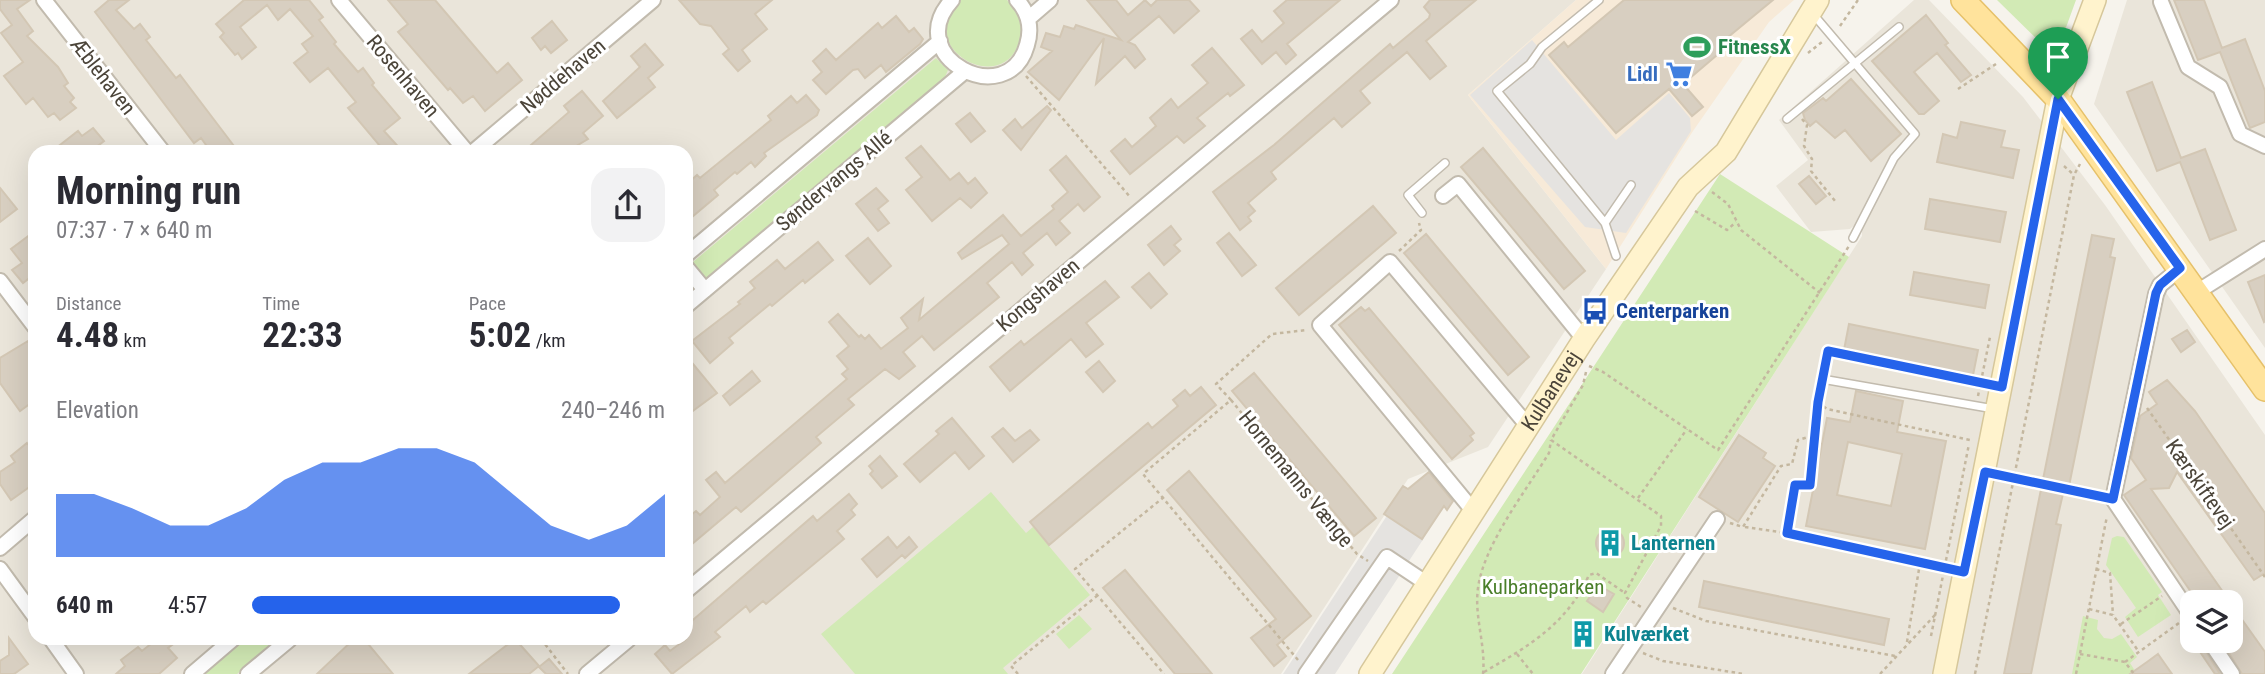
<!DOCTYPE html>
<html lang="en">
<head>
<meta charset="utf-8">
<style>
  body { margin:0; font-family:"Roboto Condensed",sans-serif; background:#f2f2f3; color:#2b2b33; height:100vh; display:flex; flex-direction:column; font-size:26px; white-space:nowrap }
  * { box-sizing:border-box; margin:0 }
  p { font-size:23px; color:#7c7c81 }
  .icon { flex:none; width:38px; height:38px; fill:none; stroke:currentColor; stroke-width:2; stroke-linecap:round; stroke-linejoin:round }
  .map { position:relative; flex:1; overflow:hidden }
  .details { position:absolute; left:28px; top:145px; width:665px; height:500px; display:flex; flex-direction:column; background:#fff; border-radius:21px; box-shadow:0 7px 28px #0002 }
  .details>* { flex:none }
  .buttons { position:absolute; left:2180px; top:590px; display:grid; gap:14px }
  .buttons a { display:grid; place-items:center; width:63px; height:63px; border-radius:14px; background:#fff; box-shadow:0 7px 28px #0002; font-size:35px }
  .pin { position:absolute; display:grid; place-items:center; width:60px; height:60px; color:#fff; margin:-72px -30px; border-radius:50% 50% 50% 0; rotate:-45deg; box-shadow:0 0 7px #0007 }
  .pin .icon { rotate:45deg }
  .round { display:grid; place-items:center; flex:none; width:74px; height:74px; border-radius:21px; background:#f2f2f3 }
  .summary { display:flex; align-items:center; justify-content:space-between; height:119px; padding:0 28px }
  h1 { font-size:38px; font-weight:700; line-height:52px }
  .stats { display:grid; grid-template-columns:repeat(3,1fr); gap:10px; height:119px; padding:7px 28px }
  .stats div { display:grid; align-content:center }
  .stats b { font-size:35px; font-weight:700 }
  .stats small { font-size:19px; font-weight:400 }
  .stats p { font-size:19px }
  .chart { height:196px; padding:14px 28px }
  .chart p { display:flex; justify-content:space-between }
  .chart svg { width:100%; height:126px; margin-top:7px; fill:#2563eb; opacity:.7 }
  ul { padding:0 28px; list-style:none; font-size:23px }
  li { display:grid; grid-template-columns:112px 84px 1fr; align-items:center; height:52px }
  li i { height:18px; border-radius:9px; background:#2563eb }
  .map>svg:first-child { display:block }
  .residential { fill:#eae5da; fill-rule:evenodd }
  .commercial { fill:#f7ead8 }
  .green { fill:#d2eab5 }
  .parking { fill:#e5e3e0 }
  .building { fill:#d8cfc1; stroke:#d3c7b4; stroke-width:2; fill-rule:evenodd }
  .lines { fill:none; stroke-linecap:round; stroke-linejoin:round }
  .lane-casing { stroke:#c2bbae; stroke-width:10 }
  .street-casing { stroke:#c2bbae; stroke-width:18 }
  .secondary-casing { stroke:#d6c79b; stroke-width:24 }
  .primary-casing { stroke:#e6c16a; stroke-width:26 }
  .path { stroke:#c4b79f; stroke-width:2.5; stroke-dasharray:3.5 3.5; stroke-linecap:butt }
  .lane { stroke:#fff; stroke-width:7 }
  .street { stroke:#fff; stroke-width:14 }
  .secondary { stroke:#fff3cd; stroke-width:21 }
  .primary { stroke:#ffe39c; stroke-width:23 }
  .route-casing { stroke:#fff; stroke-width:14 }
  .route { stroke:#2563eb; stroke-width:9 }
  .labels { text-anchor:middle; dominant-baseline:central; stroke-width:6; stroke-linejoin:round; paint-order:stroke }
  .leisure-label { font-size:21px; font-weight:bold; fill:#27864d; stroke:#fff; text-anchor:start }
  .shop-label { font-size:21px; font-weight:bold; fill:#366cbe; stroke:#fff; text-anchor:end }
  .street-label { font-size:21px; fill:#4b4439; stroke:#fff }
  .transit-label { font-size:21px; font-weight:bold; fill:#164399; stroke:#fff; text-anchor:start }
  .culture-label { font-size:21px; font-weight:bold; fill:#0d838f; stroke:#fff; text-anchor:start }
  .park-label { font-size:21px; fill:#4a7f2a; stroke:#fff }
</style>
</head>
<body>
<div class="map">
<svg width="2265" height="674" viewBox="0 0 2265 674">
  <rect width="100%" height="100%" fill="#f6f3ec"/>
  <path class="residential" d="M0,0H1576L1468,95L1606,269L1488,447L1408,479L1281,674H0ZM35,152H686V639H35Z
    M1914,0H1929L2023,97L2105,205L2265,435V674H1582L1862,236V219L1850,229L1811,232L1776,186L1808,160L1779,120ZM2193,602H2231V640H2193Z
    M2127,0H2265V348L2094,104Z"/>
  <path class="commercial" d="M1576,0H1794L1769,22L1693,131L1606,269L1468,95Z"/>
  <path class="green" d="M961,0H1007C1018,10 1024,24 1020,39C1004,101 909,45 961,0Z
    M1997,0H2076L2064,33L2055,43L2042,44Z
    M936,58L948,70L945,77L709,277H705L693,262Z
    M1720,174L1849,257L1581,674H1392Z
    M991,492L1026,533L1033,527L1090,595L1003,668L1008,674H855L821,634Z
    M2117,536L2124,537L2162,592L2158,595L2171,615L2138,637L2125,617L2136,608L2106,565L2112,538Z
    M1079,615L1092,629L1069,649L1056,634Z
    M2083,616L2098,620L2097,629L2104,638L2112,639L2121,634L2137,657L2130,663L2137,674H2072Z
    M244,639H279L237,674H202Z"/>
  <path class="parking" d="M1532,40L1616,140L1669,93L1690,118L1691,131L1626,233L1585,227L1470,95Z
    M1388,514L1424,538L1335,674H1283Z"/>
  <path class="building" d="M0,0H30L17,9L33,31L27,36L58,67L68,83L64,86L74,98L70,102L76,108L60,120L54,113L48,117L33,98L26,104L4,76L23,62L1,33L12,25L0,9Z
    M109,0H129L116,10L134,29L140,24L150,37L146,40L176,78L180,75L234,146L227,152H211L201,138L194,143L95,12Z
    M244,0H309L323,17L319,20L336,42L334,44L358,72L363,68L374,83L372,85L400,118L384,131L403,152H385L348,108L356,102L328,68L310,82L294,63L308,52L302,44L313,36L290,9L278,20L267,5L240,27L256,47L242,59L238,53L235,55L220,37L224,33L216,24Z
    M388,0H435L497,73L508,63L522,80L485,111L473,96L463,103L450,88L448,90L398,32L408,24Z
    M679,0H772L755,14L767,29L742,50L750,61L738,71L723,54L729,49L711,26L700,24Z
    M1087,0H1116L1128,15L1145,0L1151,6L1157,0H1189L1199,11L1174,33L1159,16L1128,42L1135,45L1145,59L1135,68L1125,56L1096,84L1104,38L1059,100L1028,72L1052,51L1041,47L1046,33L1060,37L1064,26L1074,29L1076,25L1121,40Z
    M1287,0H1340L1287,44L1296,55L1286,64L1276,52L1262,64L1241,39L1252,30L1262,42L1284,23L1274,11Z
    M1430,0H1476L1426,41L1446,66L1430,79L1407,52L1360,91L1370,103L1342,127L1334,118L1271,172L1276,179L1248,203L1255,211L1248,217L1251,221L1240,230L1213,192L1274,145L1390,44L1393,48L1429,18L1430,14L1424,7Z
    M1624,0H1773L1727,38L1731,43L1683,84L1703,107L1692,116L1669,89L1616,133L1549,55L1564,42L1568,47Z
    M2174,0H2204L2222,48L2245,39L2265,91V122L2250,128L2220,52L2198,60Z
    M1926,15L1948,43L1945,45L1971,75L1961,82L1937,53L1914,72L1939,101L1924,114H1919L1872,61Z
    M896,16L909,32L914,28L923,39L920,44L886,72L881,65L865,78L858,69L853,70L826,94L813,80L822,72L813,61L826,49L836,60L878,23L882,28Z
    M552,21L567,40L551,53L545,46L541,50L532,38Z
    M645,44L663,65L648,78L655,87L617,118L603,101L640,67L631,56Z
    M1212,48L1244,85L1230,96L1228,93L1197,118L1205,126L1184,143L1177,136L1130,174L1111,151L1125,139L1132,147L1156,126L1150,118L1171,99L1178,108L1208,83L1192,65Z
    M1851,79L1901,134L1871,161L1845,130L1835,138L1816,121L1810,126L1805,120L1803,113L1823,98L1826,101Z
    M2152,82L2181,158L2205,149L2236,230L2210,240L2180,162L2157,171L2127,92Z
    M582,91L603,116L583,133L588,139L566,152H523L569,112L564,106Z
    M806,95L819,110L817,115L764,153L766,156L755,167L751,162L737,174L735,172L714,190L718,195L686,222V185L697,175L700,178L771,120L768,116L791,96L797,103Z
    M1047,106L1051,110L1021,150L1003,130L1015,119L1022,128Z
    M970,113L985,131L971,142L956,124Z
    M1961,122L2005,131L2001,147L2019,150L2013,178L1937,162L1943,134L1957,138Z
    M93,128L104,141L90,152H51L78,131L82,136Z
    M921,146L950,180L959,173L968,184L975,178L987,193L971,208L960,198L932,221L906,190L922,177L906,158Z
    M1483,148L1585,271L1564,289L1461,167Z
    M1066,156L1100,197L1084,211L1078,204L1059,221L1070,233L1056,245L1047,233L1023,253L1033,265L1022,275L1012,262L987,283L999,297L934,350L922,336L903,352L915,366L899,379L885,369L848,399L854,405L816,437L821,443L741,512L736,507L686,549V519L696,511L700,515L720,497L706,480L716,472L725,483L847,379L842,374L848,369L837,356L849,346L829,322L838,314L859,337L861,335L865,339L869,335L881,349L908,328L901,318L923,299L919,320L1009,244L1002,235L962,259L958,253L1003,215L1021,236L1054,209L1052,206L1068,192L1050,170Z
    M1809,176L1826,196L1816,204L1799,184Z
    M0,188L17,209L0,222Z
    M876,188L888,201L878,209L889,223L878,231L856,204Z
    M1930,199L2006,212L2000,242L1925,229Z
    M1373,206L1396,233L1299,315L1276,288Z
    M1171,226L1181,239L1174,245L1180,251L1164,265L1148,245Z
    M35,231V280L32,276L23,283L12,270L22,263L11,249Z
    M1229,233L1256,265L1242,276L1217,243Z
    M1426,234L1529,357L1508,375L1404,253Z
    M2092,235L2114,239L2110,257L2115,258L2069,486L2065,485L2056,524L2061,525L2031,674H2004Z
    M868,238L891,266L870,284L846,256Z
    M818,242L833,260L805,283L803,280L772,306L770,304L729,338L733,343L710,363L692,341L740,304L738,302L755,288L750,282L777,260L785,269Z
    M1914,272L1989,285L1985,308L1910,295Z
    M1149,273L1167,294L1151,308L1132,287Z
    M2265,275V321L2264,322L2248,282Z
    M1105,281L1119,297L1086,323L1103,344L1086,357L1071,339L1010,391L990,367L1021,341L1024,345Z
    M1361,307L1365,311L1369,308L1474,433L1470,436L1473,440L1452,459L1339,325Z
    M1849,324L1978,350L1973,375L1844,350Z
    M2187,330L2195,342L2181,352L2172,339Z
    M28,341L35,351V400L20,411L0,383V358Z
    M1099,361L1115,381L1103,392L1086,372Z
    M693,364L717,393L686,416V371Z
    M752,371L760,381L730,405L723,396Z
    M1254,373L1376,518L1354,536L1232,391Z
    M2167,380L2195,411L2265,513V573L2254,580L2177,472L2169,488L2151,489L2230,602H2198L2124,495L2146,480L2131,458L2140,416L2157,404L2149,392Z
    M1201,387L1216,405L1049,545L1030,522L1148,423L1152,428L1178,406L1173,400L1185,390L1190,396Z
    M1856,391L1903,401L1897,432L1946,441L1925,549L1806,526L1827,418L1850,422ZM1848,442L1902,454L1891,506L1837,495Z
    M952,418L984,456L969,469L955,452L920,482L904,464L939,434L936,431Z
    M1003,428L1015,441L1030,430L1039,440L1013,462L992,437Z
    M1739,435L1766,453L1763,458L1775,466L1738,522L1699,497Z
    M27,443L35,453V483L11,500L0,484V472L15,462L11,456Z
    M880,456L897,476L882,488L870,474L873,471L869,466Z
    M1189,471L1311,616L1277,645L1286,656L1274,666L1251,638L1276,619L1167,490Z
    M1429,472L1453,501L1447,510L1444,506L1422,539L1384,514L1403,486L1408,489Z
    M849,494L857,504L851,510L855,515L837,531L844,539L766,604L763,601L750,612L746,606L715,632L720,637L672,674L655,654L665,645L670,651L686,639V626L813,516L817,521Z
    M1596 543a14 14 0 1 1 28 0a14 14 0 1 1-28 0Z
    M888,537L897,548L909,537L917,547L905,558L902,555L877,577L862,559Z
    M1125,570L1212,674H1175L1103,588Z
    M1704,581L1889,619L1884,645L1699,607Z
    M1598,585L1614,594L1603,612L1587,601Z
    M2231,604L2265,652V674H2242L2221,640H2231Z
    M9,638L28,664L14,674H0V661L9,655Z
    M157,639H180L168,648L177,658L159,674H116L125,666L121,660L138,647L142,651Z
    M354,639H364L393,674H317Z
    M515,639L539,666L529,674H469Z
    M2192,640H2199L2220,674H2215Z
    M2158,654L2172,674H2130L2147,662Z
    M549,659L562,674H546L539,667Z"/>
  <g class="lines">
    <defs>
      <path id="lane" d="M1599,0L1542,47L1530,64L1497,91L1605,223L1616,256
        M1813,14L1915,134L1894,158L1853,238
        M1787,119L1899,27
        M1422,213L1408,195L1445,163
        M1605,223L1631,185
        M1822,379L1994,409"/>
      <path id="street" d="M44,0L163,152
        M339,0L467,152
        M952,0C900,57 1008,113 1027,45C1032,29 1029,13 1017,0
        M2161,2L2188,67L2220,87L2240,134L2265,146
        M1028,19L1050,0
        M473,152L653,0
        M1443,196L1458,184L1584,339
        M686,255L940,41
        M686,267L705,290
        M2181,268L2160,285L2156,294L2113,499L2193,618
        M0,281L35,327
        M2197,292L2265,249
        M686,306L964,72
        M1475,513L1320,325L1390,262L1528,426
        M0,548L35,518
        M0,569L35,617
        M686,591L1391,0
        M51,639L76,674
        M2209,640L2232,674
        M192,674L233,639
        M248,674L290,639
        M587,674L629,639
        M1306,674L1387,557L1429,585
        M1613,674L1717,519"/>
      <g id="secondary">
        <path id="s1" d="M1370,674L1584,339L1688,187L1726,152L1818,0"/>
        <path d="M1944,674L2058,99L2095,0"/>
      </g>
      <path id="primary" d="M1963,0L2058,99L2265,389"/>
    </defs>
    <use href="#lane" class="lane-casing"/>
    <use href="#street" class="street-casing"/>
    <use href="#secondary" class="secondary-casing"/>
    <use href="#primary" class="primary-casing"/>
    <path class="path" d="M1840,26L1858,0
      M1808,53L1822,42
      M1026,76L1131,198
      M1958,89L1996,64
      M1802,119L1807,125L1804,146L1812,159L1811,171L1835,201
      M2064,166L2074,175
      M1712,192L1728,204L1741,230L1820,293
      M1695,211L1727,230L1736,222
      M1399,251L1421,230L1419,223
      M1589,366L1603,372L1718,450L1849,246
      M1824,368L1828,351L1979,383
      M1586,372L1583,385L1551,440L1661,516V526L1625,593L1627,598L1641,607
      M1978,396L1990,337
      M1231,400L1216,384L1272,334L1307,330
      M1818,402L1827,409L1970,440
      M2147,408L2265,577
      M2001,476L2100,496
      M1164,497L1075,569L1164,674
      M1638,498L1687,429
      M1730,523L1743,527L1781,466L1792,464L1798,440L1815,435L1820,392
      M1745,527L1787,533L1944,568
      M1787,533L1795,485H1809L1815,435
      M2096,569L2110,573L2113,615
      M1673,608L1706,621L1895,656
      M2089,609L2113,615L2139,652
      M2121,624L2162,596
      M1931,636L1969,444
      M541,639L568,674
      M1907,642L1920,563
      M1643,653L1663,661L1744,674
      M1517,654L1533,674
      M2080,654L2125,662L2134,674
      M1298,660L1143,474L1231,400L1357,554L1368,561
      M2125,662L2179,623
      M1484,672C1529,646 1567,624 1589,575L1596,573L1625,593
      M1018,674L1011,666L1098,595
      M1483,674C1486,645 1474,617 1478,588C1484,544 1526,491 1549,453L1551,440
      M1880,674L1935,615
      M1975,674L2074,175L2080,164
      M2076,674L2107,516"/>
    <use href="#lane" class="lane"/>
    <use href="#street" class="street"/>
    <use href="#secondary" class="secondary"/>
    <use href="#primary" class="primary"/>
  </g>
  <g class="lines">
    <defs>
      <path id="route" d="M2058,99L2180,268L2160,285L2156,293L2113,499L1985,472L1964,572L1787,533L1795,485H1810L1818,402L1828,351L2002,387Z"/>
    </defs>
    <use href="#route" class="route-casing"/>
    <use href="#route" class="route"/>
  </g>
  <defs>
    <symbol id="stadium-bare" viewBox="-9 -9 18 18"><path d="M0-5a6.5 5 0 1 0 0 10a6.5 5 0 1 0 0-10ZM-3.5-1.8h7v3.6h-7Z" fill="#2e9e5b" stroke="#fff" stroke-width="2.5" paint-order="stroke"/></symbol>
    <symbol id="supermarket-bare" viewBox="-9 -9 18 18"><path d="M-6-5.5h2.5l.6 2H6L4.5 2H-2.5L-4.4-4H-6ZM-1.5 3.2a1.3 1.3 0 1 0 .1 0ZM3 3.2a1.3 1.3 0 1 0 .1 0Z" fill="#3f7fe0" stroke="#fff" stroke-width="2.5" paint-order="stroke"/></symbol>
    <symbol id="bus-bare" viewBox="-9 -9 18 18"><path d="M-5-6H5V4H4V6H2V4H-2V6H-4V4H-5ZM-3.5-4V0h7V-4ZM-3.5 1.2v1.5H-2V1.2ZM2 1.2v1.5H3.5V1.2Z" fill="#1a4fb4" stroke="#fff" stroke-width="2.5" paint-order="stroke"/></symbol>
    <symbol id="building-bare" viewBox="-9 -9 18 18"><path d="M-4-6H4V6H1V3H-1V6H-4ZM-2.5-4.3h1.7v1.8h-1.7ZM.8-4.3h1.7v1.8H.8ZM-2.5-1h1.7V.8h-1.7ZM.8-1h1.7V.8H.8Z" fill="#0f9aa8" stroke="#fff" stroke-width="2.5" paint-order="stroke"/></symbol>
  </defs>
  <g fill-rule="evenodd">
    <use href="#stadium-bare" x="1678" y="28" width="38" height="38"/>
    <use href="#supermarket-bare" x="1660" y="55" width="38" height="38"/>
    <use href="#bus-bare" x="1576" y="292" width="38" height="38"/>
    <use href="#building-bare" x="1591" y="524" width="38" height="38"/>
    <use href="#building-bare" x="1564" y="615" width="38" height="38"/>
  </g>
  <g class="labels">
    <g class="leisure-label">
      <text x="1718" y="47">FitnessX</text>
    </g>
    <g class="shop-label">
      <text x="1658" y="74">Lidl</text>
    </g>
    <g class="street-label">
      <text transform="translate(103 76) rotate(52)">Æblehaven</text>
      <text transform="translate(403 76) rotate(50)">Rosenhaven</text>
      <text transform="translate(563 76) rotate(-40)">Nøddehaven</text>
      <text transform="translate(834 181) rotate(-40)">Søndervangs Allé</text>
      <text transform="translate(1038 295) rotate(-40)">Kongshaven</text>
      <text stroke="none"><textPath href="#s1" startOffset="336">Kulbanevej</textPath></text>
      <text transform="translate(1296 479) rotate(51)">Hornemanns Vænge</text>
      <text transform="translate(2200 484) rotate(55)">Kærskiftevej</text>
    </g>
    <g class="transit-label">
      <text x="1616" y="311">Centerparken</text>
    </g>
    <g class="culture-label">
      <text x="1631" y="543">Lanternen</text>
      <text x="1604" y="634">Kulværket</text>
    </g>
    <g class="park-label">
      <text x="1543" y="587">Kulbaneparken</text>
    </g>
  </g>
</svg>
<div class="buttons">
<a><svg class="icon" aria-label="layers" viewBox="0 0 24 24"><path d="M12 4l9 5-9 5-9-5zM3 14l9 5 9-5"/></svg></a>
</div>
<div class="pin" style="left:2058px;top:99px;background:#1e9e55"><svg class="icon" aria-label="arrive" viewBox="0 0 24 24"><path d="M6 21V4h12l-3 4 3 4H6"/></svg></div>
<section class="details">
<div class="summary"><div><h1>Morning run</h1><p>07:37 · 7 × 640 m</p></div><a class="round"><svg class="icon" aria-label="share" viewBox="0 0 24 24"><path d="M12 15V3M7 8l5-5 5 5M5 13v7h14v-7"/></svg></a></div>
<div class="stats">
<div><p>Distance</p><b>4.48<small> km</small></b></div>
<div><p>Time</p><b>22:33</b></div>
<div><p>Pace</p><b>5:02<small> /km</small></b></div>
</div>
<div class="chart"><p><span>Elevation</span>240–246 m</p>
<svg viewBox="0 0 160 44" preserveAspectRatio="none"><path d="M0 44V22L10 22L20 27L30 33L40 33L50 27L60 17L70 11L80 11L90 6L100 6L110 11L120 22L130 33L140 38L150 33L160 22V44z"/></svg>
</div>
<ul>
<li><b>640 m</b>4:57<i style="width:89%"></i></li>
</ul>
</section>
</div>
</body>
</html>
